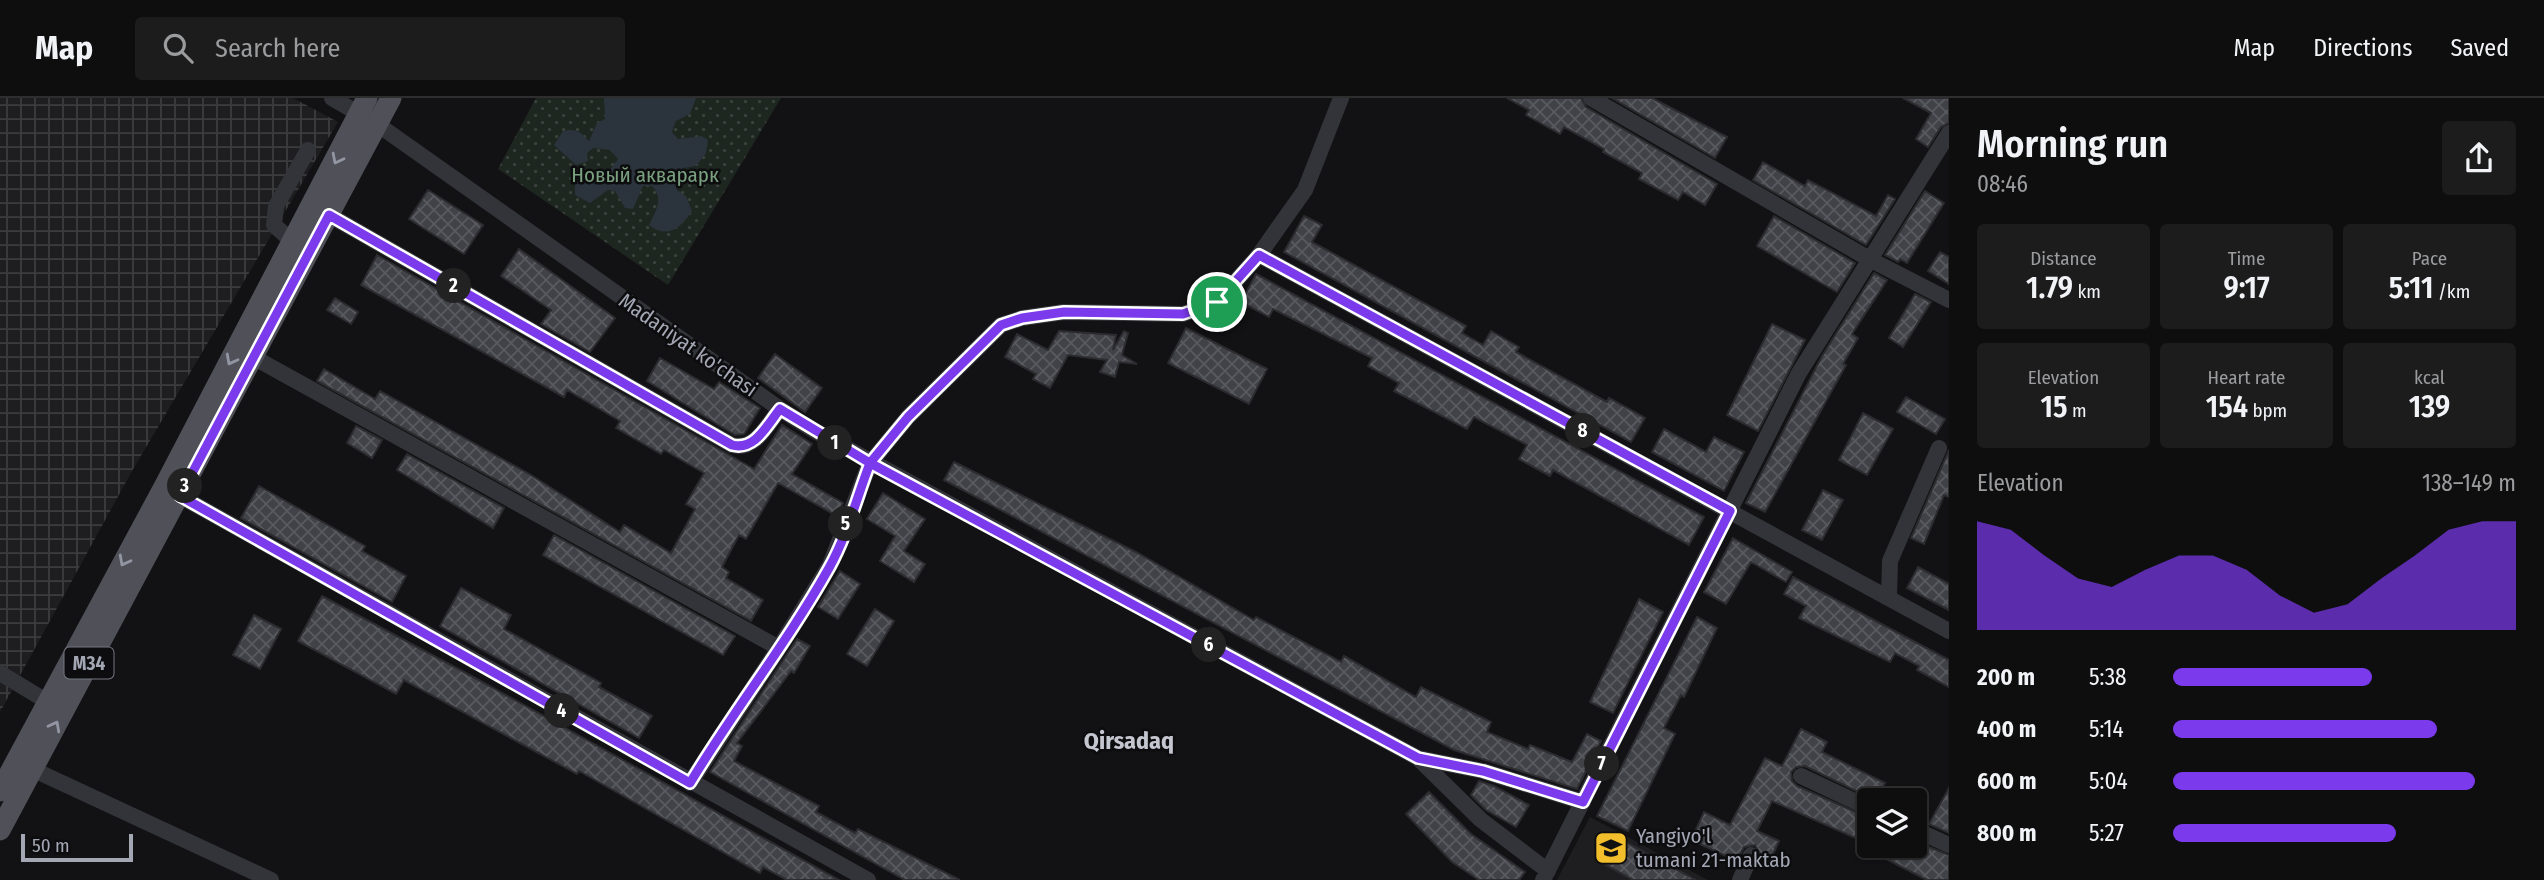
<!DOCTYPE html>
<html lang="en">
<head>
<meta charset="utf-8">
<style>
  body { margin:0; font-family:"Fira Sans Condensed",sans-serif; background:#1c1c1d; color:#f1f3f6; height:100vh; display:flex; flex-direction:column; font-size:26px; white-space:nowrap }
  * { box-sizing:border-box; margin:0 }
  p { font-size:23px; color:#9b9c9e }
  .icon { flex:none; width:38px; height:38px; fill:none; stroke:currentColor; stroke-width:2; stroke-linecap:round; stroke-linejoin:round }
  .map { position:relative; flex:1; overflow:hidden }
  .details { display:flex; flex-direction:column; background:#0e0e0f; width:595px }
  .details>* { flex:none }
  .controls { position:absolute; left:1857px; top:690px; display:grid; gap:14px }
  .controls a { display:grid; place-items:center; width:70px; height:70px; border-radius:7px; background:#0e0e0f; box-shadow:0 2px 5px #0004,0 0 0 2px #2e2e2f; font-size:35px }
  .scale { position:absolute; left:21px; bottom:18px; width:112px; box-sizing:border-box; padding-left:7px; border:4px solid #a3a7b4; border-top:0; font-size:19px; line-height:24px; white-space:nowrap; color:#a3a7b4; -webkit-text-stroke:5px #0d0d0f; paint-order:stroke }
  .pin { position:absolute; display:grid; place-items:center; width:60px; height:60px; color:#fff; margin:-30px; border:4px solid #fff; border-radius:50%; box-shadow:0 2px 7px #0007 }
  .km { position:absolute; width:35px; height:35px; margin:-18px; border-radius:50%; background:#222; color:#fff; font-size:19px; line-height:35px; text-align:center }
  .round { display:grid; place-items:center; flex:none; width:74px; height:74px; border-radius:7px; background:#1c1c1d }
  .head { display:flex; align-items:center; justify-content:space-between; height:119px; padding:0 28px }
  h1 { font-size:38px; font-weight:600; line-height:52px }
  .figures { display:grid; grid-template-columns:repeat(3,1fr); gap:10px; height:119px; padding:7px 28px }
  .figures div { display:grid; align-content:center; border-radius:7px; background:#1c1c1d; text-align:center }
  .figures b { font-size:30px; font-weight:600 }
  .figures small { font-size:19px; font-weight:400 }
  .figures p { font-size:19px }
  .chart { height:196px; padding:14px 28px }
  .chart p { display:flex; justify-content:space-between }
  .chart svg { width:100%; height:126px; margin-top:7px; fill:#7c3aed; opacity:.7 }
  ul { padding:0 28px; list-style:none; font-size:23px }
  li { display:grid; grid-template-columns:112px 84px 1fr; align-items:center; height:52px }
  li i { height:18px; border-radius:9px; background:#7c3aed }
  header { display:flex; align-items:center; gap:42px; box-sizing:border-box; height:98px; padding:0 35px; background:#0e0e0f; border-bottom:2px solid #2e2e2f }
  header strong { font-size:33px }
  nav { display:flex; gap:38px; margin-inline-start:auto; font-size:24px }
  .search { width:490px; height:63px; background:#1c1c1d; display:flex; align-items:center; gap:18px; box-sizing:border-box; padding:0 24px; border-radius:7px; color:#9b9c9e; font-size:26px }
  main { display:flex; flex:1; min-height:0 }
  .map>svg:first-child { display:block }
  .built { fill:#1e1e21 }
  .industrial { fill:url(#industrial-grid) }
  .grass { fill:url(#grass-dots) }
  .water { fill:#2b343c }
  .building { fill:url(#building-cross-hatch); stroke:#2c2c30; stroke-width:2 }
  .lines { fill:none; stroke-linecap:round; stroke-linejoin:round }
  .minor { stroke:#333439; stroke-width:16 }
  .major { stroke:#4f5058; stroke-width:21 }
  .oneway { stroke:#9296a2 }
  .route-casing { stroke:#fff; stroke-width:14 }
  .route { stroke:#7c3aed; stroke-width:9 }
  .labels { text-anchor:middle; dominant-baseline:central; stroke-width:5; stroke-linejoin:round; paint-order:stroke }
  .shield { fill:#0d0d0f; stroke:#767982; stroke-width:2 }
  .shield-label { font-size:19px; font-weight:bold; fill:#a3a7b4 }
  .park-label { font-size:21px; fill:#7aa07f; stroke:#0d0d0f }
  .street-label { font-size:21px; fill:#a3a7b4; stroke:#0d0d0f }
  .poi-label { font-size:21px; fill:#a3a7b4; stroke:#0d0d0f; text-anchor:start }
  .quarter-label { font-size:24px; font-weight:bold; fill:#c4c7d0; stroke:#0d0d0f }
</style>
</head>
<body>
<header>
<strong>Map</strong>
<div class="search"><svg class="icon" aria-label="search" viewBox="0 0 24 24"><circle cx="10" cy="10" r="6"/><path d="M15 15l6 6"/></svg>Search here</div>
<nav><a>Map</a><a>Directions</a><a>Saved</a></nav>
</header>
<main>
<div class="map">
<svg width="1949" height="782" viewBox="0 0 1949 782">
  <defs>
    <pattern id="industrial-grid" width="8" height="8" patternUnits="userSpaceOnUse" patternTransform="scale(1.75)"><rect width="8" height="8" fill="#1e1e21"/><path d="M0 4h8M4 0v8" fill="none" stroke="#3c3c3f"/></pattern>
    <pattern id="grass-dots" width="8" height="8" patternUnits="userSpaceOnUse" patternTransform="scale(1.75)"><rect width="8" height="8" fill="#1e2620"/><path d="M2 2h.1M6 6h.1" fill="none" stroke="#3c433e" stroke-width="1.8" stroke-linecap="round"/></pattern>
    <pattern id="building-cross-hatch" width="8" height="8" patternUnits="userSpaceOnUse" patternTransform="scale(1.75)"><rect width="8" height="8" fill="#414247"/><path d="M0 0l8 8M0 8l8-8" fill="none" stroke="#595a5f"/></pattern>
  </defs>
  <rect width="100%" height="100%" fill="#121214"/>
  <path class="built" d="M1590,719L1708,782H1557Z"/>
  <path class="industrial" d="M0,0H293L338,24L132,373L0,614Z"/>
  <path class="grass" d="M536,0H781L668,187L498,71Z"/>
  <path class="water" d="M604,0H696L690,16L676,23L672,34L678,41L702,38L708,42L706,55L696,68L683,70L677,82V92L686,98L692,113C681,131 666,141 649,127C656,113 664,101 652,88H643L633,111L625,110L615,93L608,92L590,105L575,97V81L583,74L600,85L618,61L610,52L593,50L587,55L588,63L576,67L554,47L563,33C577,30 580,34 589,43L597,25L605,21Z"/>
  <path class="building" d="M1507,0H1581L1586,9L1717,86L1705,107L1683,94L1678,102L1639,81L1642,75L1603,54L1604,51L1564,29L1560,36L1526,17L1529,12Z
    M1612,0H1652L1727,39L1715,60Z
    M1903,0H1949V25L1941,29L1928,49L1916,41L1931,15Z
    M1763,64L1805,88L1808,82L1876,118L1888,97L1895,101L1866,147L1753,82Z
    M428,92L483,127L464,156L409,121Z
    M1925,93L1944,105L1907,165L1900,161L1898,164L1885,157Z
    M1304,118L1322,127L1312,144L1466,228L1462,235L1483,247L1491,233L1519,249L1516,254L1607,304L1609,300L1645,320L1631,344L1284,154Z
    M1774,118L1855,165L1837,194L1757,148Z
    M519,151L615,220L590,254L541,226L551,212L501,178Z
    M1940,154L1949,159V186L1928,173Z
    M377,157L754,371L782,327L812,346L792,376L843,405L837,418L778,385L746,441L739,437L722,469L729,474L726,480L763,502L751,523L317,283L324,271L375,301L380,293L531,377L620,434L624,427L671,455L695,411L686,406L704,375L664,352L661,356L616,330L620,323L567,292L564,299L361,187Z
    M1874,175L1887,182L1852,236L1858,240L1843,266L1846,267L1765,414L1746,405L1822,258Z
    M1256,176L1704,419L1689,447L1553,372L1550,378L1519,361L1527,347L1474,319L1467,331L1394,293L1399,285L1368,268L1372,260L1273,211L1269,219L1241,204Z
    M1915,196L1931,204L1903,249L1889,240Z
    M335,200L358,214L351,226L327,212Z
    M1772,226L1805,242L1758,333L1727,317Z
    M1186,230L1267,271L1249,306L1168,265Z
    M1059,233L1116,237L1113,252L1124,233L1128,235L1122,257L1137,266L1119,264L1115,279L1100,274L1107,262L1068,257L1050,290L1033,281L1036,276L1005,259L1017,236L1048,252Z
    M775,256L822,290L805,314L758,280Z
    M660,260L714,291L719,284L760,310L744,336L735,337L647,283Z
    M1906,299L1945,321L1936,336L1897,314Z
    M1863,315L1893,331L1867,377L1839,362Z
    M356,328L382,342L372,360L347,345Z
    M1664,331L1706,354L1714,339L1744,354L1724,393L1652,354Z
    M1949,352V399L1944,397L1924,446L1911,440Z
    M407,356L504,410L493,430L397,372Z
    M954,364L1136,454L1254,522L1256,519L1341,564L1344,558L1416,599L1421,589L1491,624L1487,634L1528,651L1530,647L1572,664L1587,636L1601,643L1577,691L1454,652L944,382Z
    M259,388L365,448L362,453L406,478L392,504L241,420Z
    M1823,392L1843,402L1822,442L1802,432Z
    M883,395L925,421L904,453L925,466L914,484L880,463L895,438L867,421Z
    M554,437L735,538L723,557L543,457Z
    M1733,440L1792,474L1786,484L1751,464L1726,506L1704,494Z
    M1918,469L1949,486V512L1907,490Z
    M840,473L860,486L838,521L818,509Z
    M1793,479L1949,562V589L1917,572L1919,568L1895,555L1890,564L1799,520L1806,508L1784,496Z
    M461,490L511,517L504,531L601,585L599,589L652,618L639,640L440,528Z
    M322,498L477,581L839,782H787L763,769L760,775L579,673L577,676L404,582L396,596L298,543Z
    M1639,501L1663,514L1613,615L1590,604Z
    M875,511L894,523L867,568L847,556Z
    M254,517L281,531L260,571L233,557Z
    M1697,519L1717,530L1684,599L1681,597L1664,630L1675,636L1628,733L1597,718Z
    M797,541L810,548L794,575L791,573L737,645L742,648L734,663L819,708L816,714L855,735L858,731L960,782H905L710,674Z
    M1801,631L1827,644L1822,654L1885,685L1875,702L1805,668L1796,669L1791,674L1792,683L1797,688L1869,720V746L1772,703L1757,733L1779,743L1770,763L1761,758L1755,747L1744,749L1737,763L1691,742L1704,714L1730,727L1765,660L1782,668Z
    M1479,683L1494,688L1529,707L1516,729L1486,712L1471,697Z
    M1949,690V735L1929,726Z
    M1429,694L1471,736L1525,774L1519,782H1479L1452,764L1406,716Z
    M1618,740L1696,782H1633L1604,766Z
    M1914,743L1949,757V782H1927L1859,747H1914Z"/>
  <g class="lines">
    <path class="minor" d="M332,0L377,26L780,311L815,333L1418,660L1481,722L1548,773
      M1591,0L1871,162L1949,202
      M329,117L732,347C755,353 767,327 780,311
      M293,144L274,127L276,108L308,52
      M1259,157L1949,533
      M253,259L779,550L830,467L870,365L908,319L1001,227L1022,220L1064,214L1183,216L1217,204L1259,157L1305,92L1341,0
      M180,398L868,782
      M1889,500L1890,463L1939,350
      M0,575L48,604
      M1418,660L1483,673L1583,704
      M32,671L271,782
      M1801,678L1869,710
      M690,685L779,550
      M1914,731L1949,747
      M1543,782L1799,275L1949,35
      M1740,782L1751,757"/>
    <path class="major" d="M0,693L164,389L367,0
      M0,732L391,0"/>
  </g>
  <defs><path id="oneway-chevron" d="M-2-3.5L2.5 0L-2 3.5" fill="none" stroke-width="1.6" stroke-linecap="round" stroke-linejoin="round" transform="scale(1.75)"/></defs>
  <g class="oneway">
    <use href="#oneway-chevron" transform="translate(337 61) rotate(117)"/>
    <use href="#oneway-chevron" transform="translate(231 262) rotate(118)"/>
    <use href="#oneway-chevron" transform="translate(124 463) rotate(118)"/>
    <use href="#oneway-chevron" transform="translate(55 628) rotate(-62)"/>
  </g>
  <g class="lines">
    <defs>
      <path id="route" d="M1217,204L1183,216L1064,214L1022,220L1001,227L908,319L870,365L780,311C767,327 755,353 732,347L329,117L180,398L690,685C734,612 787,545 829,470C847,438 857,399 870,365L1418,660L1483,673L1583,704L1730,413L1259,157L1217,204"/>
    </defs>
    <use href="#route" class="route-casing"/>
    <use href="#route" class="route"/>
  </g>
  <defs>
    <symbol id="school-square" viewBox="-11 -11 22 22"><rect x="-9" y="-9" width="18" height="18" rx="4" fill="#f3be2b" stroke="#0d0d0f"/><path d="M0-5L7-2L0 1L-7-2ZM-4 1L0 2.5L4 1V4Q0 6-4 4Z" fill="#111"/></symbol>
  </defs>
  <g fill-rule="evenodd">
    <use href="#school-square" x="1592" y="731" width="38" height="38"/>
  </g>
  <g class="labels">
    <rect class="shield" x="64.5" y="549.5" width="49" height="31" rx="5"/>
    <g class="shield-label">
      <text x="89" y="565">M34</text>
    </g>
    <g class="park-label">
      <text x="645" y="77">Новый акварарк</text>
    </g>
    <g class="street-label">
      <text transform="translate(688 247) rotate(35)">Madaniyat ko'chasi</text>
    </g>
    <g class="poi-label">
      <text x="1636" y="738">Yangiyo'l<tspan x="1636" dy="24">tumani 21-maktab</tspan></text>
    </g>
    <g class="quarter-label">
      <text x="1129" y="643">Qirsadaq</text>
    </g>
  </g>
</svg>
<div class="controls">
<a><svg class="icon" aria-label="layers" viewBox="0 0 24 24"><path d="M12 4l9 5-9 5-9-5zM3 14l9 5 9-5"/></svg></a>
</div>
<div class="scale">50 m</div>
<div class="pin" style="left:1217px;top:204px;background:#1e9e55"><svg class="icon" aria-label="arrive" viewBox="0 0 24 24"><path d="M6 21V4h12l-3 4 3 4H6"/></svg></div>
<b class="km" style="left:835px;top:345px">1</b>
<b class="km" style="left:454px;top:188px">2</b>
<b class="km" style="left:185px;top:388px">3</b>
<b class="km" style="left:562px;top:613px">4</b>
<b class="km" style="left:846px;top:426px">5</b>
<b class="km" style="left:1209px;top:547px">6</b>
<b class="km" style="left:1602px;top:666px">7</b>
<b class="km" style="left:1583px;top:333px">8</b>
</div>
<section class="details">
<div class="head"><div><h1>Morning run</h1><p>08:46</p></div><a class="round"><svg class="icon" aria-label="share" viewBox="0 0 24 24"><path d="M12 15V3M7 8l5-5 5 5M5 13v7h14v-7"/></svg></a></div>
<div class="figures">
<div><p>Distance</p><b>1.79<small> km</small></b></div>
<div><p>Time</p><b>9:17</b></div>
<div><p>Pace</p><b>5:11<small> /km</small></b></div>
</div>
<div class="figures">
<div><p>Elevation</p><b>15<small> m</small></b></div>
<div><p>Heart rate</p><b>154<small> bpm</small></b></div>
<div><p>kcal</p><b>139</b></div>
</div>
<div class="chart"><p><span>Elevation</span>138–149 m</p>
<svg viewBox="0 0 160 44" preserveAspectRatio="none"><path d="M0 44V6L10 9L20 18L30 26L40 29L50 23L60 18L70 18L80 23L90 32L100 38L110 35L120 26L130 18L140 9L150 6L160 6V44z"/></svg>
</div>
<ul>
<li><b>200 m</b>5:38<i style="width:58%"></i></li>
<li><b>400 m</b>5:14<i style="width:77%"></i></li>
<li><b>600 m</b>5:04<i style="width:88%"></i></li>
<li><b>800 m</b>5:27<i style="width:65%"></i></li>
</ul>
</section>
</main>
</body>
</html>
